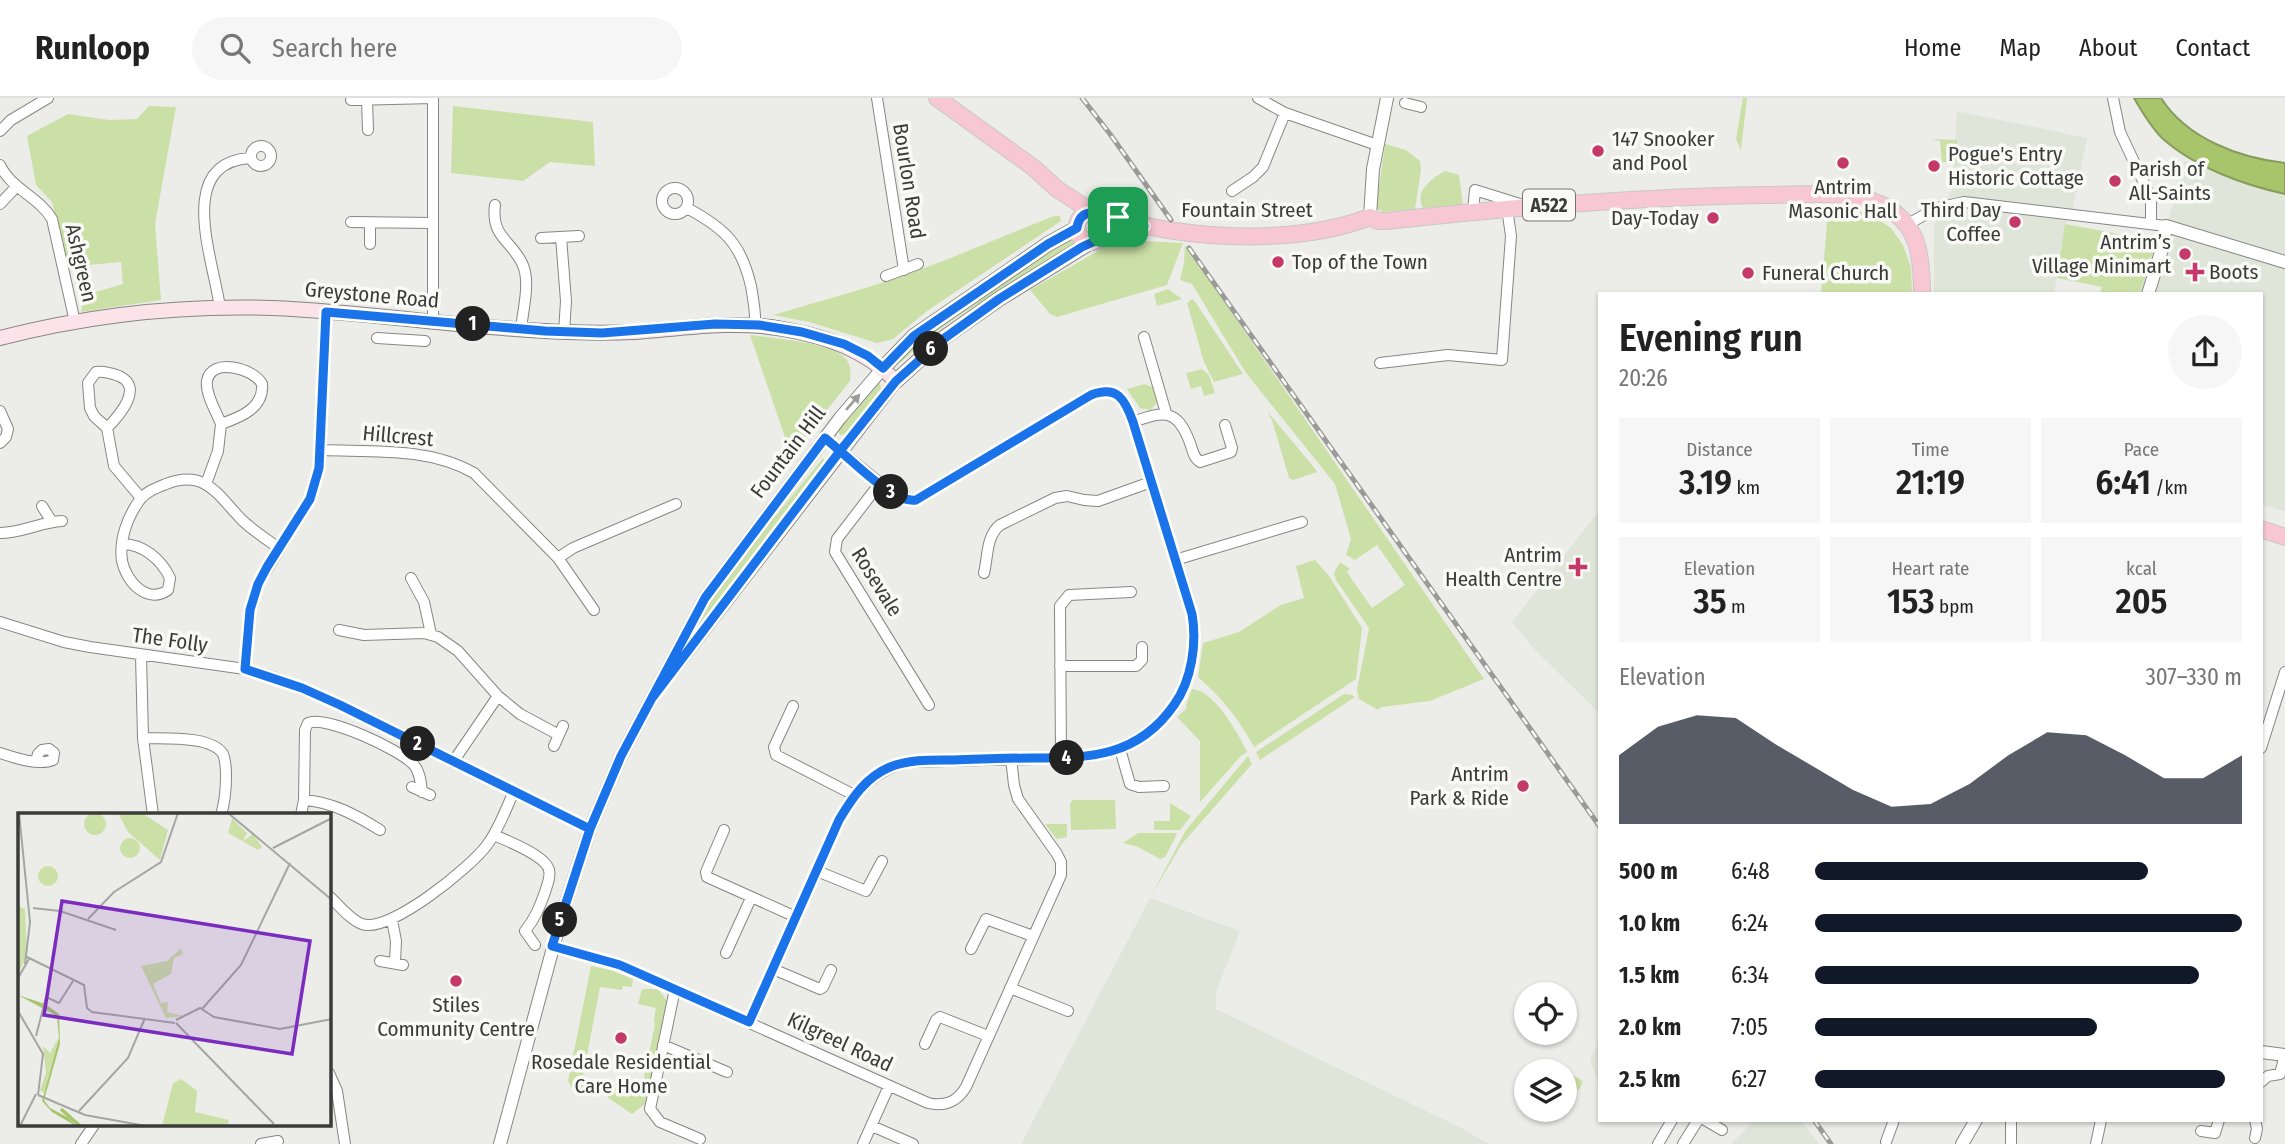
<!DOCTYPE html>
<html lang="en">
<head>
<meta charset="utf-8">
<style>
  body { margin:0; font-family:"Fira Sans Condensed",sans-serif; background:#f6f6f6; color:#222; height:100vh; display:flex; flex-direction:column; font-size:26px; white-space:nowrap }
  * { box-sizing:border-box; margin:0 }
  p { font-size:23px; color:#767676 }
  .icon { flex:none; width:38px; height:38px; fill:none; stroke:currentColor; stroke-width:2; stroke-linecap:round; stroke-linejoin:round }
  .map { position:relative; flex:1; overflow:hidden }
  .panel { position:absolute; left:1598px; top:194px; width:665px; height:830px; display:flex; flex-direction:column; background:#fff; border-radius:0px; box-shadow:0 2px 5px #0004 }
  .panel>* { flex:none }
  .buttons { position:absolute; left:1514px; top:884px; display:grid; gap:14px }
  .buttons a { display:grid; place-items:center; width:63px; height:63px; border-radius:50%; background:#fff; box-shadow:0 2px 5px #0004; font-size:35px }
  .pin { position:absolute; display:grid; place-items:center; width:60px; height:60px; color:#fff; margin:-30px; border-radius:14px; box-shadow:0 4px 10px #0006 }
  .km { position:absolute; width:35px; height:35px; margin:-18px; border-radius:50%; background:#222; color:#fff; font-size:19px; line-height:35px; text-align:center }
  .round { display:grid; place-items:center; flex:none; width:74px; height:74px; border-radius:37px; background:#f6f6f6 }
  .overview { display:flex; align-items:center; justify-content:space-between; height:119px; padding:0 21px }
  h1 { font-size:38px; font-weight:600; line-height:52px }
  .figures { display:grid; grid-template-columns:repeat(3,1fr); gap:10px; height:119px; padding:7px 21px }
  .figures div { display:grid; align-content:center; border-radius:0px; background:#f6f6f6; text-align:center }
  .figures b { font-size:35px; font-weight:600 }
  .figures small { font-size:19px; font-weight:400 }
  .figures p { font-size:19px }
  .chart { height:196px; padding:14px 21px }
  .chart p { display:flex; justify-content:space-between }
  .chart svg { width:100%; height:126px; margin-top:7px; fill:#111827; opacity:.7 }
  ul { padding:0 21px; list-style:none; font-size:23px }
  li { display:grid; grid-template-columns:112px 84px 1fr; align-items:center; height:52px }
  li i { height:18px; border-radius:9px; background:#111827 }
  header { display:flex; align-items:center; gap:42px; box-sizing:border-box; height:98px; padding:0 35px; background:#fff; border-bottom:2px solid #e0e0e0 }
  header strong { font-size:33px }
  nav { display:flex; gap:38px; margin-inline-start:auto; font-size:24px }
  .search { width:490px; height:63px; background:#f6f6f6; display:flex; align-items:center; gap:18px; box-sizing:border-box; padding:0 24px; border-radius:38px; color:#767676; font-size:26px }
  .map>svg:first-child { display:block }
  .built { fill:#e0e5da }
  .green { fill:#cbe0a6 }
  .water { fill:#a8c56c; stroke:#879c5d; stroke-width:2 }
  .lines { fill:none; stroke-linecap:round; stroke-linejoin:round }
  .minor-casing { stroke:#868784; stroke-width:12 }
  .tertiary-casing { stroke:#868784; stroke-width:14 }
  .secondary-casing { stroke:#868784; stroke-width:16 }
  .primary-casing { stroke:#c8c8c8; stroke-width:18 }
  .minor { stroke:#fff; stroke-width:10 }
  .tertiary { stroke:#fff; stroke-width:12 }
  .secondary { stroke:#fbe3e9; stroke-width:14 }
  .primary { stroke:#f7c7d3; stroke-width:16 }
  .rail-casing { stroke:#9a9b98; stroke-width:5 }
  .rail { stroke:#f9faf6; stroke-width:2.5; stroke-dasharray:8; stroke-linecap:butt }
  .oneway { fill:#9d9e9c }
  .route-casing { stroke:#fff; stroke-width:14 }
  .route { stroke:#1a73e8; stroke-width:9 }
  .poi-dot { fill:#c5396a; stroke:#f9faf6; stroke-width:2.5 }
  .labels { text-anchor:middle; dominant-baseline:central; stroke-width:7; stroke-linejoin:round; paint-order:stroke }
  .shield { fill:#f9faf6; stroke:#747572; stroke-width:2 }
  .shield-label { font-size:19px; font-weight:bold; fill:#3b3c3a }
  .poi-label { font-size:21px; fill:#3b3c3a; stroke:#f9faf6; text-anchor:start }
  .street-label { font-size:21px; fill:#3b3c3a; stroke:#f9faf6 }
  .inset-river { fill:none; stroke:#a8c56c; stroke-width:3.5 }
  .inset-road { fill:none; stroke:#a5a6a3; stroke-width:2 }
  .view { fill:#7b2cbf; fill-opacity:0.15; stroke:#7b2cbf; stroke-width:3.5 }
  .inset-edge { fill:none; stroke:#3b3c3a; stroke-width:3.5 }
</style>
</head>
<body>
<header>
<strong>Runloop</strong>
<div class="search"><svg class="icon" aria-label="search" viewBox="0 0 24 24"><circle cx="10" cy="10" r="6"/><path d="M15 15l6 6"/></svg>Search here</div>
<nav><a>Home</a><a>Map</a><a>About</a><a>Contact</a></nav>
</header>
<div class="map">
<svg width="2285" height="1046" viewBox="0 0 2285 1046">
  <rect width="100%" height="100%" fill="#ecede9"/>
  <path class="built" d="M1957,13L2087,40L2073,109L2066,126L2054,196H1934V127L1952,92Z
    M2184,63L2285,84V413L2261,407V196H2139L2157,143L2169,119Z
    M1599,413V615L1534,551L1512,524Z
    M1150,800L1240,833L1216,894V911L1461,1030L1489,1046H1021Z
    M1599,944H1600L1599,988L1590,962Z
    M1755,1022H1801L1819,1046H1731Z"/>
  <path class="green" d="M1743,0H1747L1741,52L1736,41Z
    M149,8L176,9L155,126L161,202L81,214L85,197L123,186L121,164L67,169L52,104L36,87L27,38L68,16L109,22L137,21Z
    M453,8L593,24L595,68L550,64L523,83L451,75Z
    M1932,41L1957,42V64H1942L1940,43Z
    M1385,46L1406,52L1420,63L1421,72L1415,111L1382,114L1376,110Z
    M1445,73L1459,77L1463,107L1423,110C1414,93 1431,81 1445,73Z
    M1828,113L1867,114L1891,130L1903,147L1911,169L1912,196H1821Z
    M1054,118H1060L1061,123L927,213L893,241L877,245L809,224L773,217C816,204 859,193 902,178C954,160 1003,138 1054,118Z
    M2065,126L2157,143L2139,196H2100L2102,189L2057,180Z
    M1070,140L1075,142V147C1016,185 951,215 901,264H898V260L943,223Z
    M1142,143L1183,145L1167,187L1057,219L1050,216L1030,192L1098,153L1115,145Z
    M1185,147L1451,533L1484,581L1430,603L1381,609L1378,612L1359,601L1357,592L1369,530L1336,482L1334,475L1340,464L1350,471L1347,474L1372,510L1405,487L1377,447L1355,462L1346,457L1351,441L1335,386L1246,275L1192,186L1180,182L1184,165Z
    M1168,191L1182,201L1157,208L1154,196Z
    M1192,201L1194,202L1243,276L1214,284L1204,264L1187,205Z
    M750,237C773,240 826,244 843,258C851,264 851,275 850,283L791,357Z
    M1202,271L1209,277L1215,295L1204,298L1201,288L1191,291L1186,275Z
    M877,284L880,285L881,291L846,336L840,337L838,331Z
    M1144,286L1153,289L1157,305L1150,312L1140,310L1127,291Z
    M1267,313L1317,373V374L1293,382L1289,380L1272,322Z
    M823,360L825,364L686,546L698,522L729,475Z
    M1315,462L1329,478L1362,530L1356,581L1254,649C1239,621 1222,600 1198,579L1203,545L1239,534L1281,507L1304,500L1296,468Z
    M1192,591C1213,591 1239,636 1247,654L1241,658L1200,704V643L1177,619L1187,610L1186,607Z
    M1344,596L1352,597L1355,599L1260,662L1256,654Z
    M1248,658L1252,666L1181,747L1150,800L1186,732Z
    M1073,702H1115L1116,731L1071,732L1070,706Z
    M1170,705L1191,718L1180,732H1154V723H1170Z
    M1045,726H1067V739L1057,741Z
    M1138,735H1176L1177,736L1165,759L1160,761L1138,749L1123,745Z
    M591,868L610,872L633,881L632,889L623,888L622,892L600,889L582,983L641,995L655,926L654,922L656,910L638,906L642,891H658L667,903L645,1006L632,1016L600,994L572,990L568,983Z
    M1565,973L1583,983L1580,990L1576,994L1565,988Z"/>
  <path class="water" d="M2134,0H2161C2187,41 2240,60 2285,65V96C2244,87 2194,69 2162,40C2151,29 2142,14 2134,0Z"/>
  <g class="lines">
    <defs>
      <path id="minor" d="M877,0L904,172
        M1258,0L1285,15L1377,47
        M2113,0L2120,34L2151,100V126
        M351,2L433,0
        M367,2L368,32
        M1405,5L1421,9
        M0,33L11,22L48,0
        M251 58a10 10 0 1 1 20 0a10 10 0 1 1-20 0Z
        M0,67C11,91 39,99 52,121L75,224
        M662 103a13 13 0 1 1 26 0a13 13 0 1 1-26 0Z
        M1232,93L1253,79L1263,69L1285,15
        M0,106L17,88
        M495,107C491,139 510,141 522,165C531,183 523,211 521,231
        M687,110C724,130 741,145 751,188C753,201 756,214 755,227
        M1473,113L1475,92L1523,107
        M351,124L433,125
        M1908,126L1937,110L1964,104L2166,128
        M561,139L566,203L564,234
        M541,140L579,138
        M370,146V125
        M886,178L918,166
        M220,210C214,163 174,65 250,60
        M433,223V0
        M1144,239L1166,315
        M377,240L425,243
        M1380,265L1448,257L1502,262L1511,138L1507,110
        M0,313L8,331L6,339L0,345
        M1133,324C1164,313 1177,310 1190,345C1193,353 1193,359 1200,364L1231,354L1232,350L1225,327
        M107,330C120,317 144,289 119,278C111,275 104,273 96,274L88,285L90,310L94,318L107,330L114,368L141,400
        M322,352C372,354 429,349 474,375L558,460L594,512
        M880,385L837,441L835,454L929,607
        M206,386L218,353L221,326C241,319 264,310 262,286C254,270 211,259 207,283C205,296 217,315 221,326
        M42,408L52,424
        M0,435C22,435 41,424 62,423
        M122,446C143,446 161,461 170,480L168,492C147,507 126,483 122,463C119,442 127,420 139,403C145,394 156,390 166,386C205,371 217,396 241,421C252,432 266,441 279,450
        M558,460L573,450L676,406
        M1175,462L1302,424
        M984,475C988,459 986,438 1000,427L1055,400L1067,398L1084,402L1098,403L1151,384
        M411,480L424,504L431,536
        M0,524L64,544L90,549L245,571L273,579L340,607L590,731
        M339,532L364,537L424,535L438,539L458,553L498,598L453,664
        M141,557L143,640L153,717
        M1060,568H1136L1142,562V549
        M245,571L250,512L258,486L310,401L319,370L326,214
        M498,598L520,616L559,637
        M793,608L774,649L776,657L854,697
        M143,640C163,641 211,637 223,656C226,663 226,671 226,678C226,692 225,704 221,717
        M554,648L563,628
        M2261,650L2285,574
        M1120,651L1130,686L1139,689L1164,688
        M0,655C15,660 39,668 53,662L54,655L49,651L42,652L38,656L36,663
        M1061,660L1060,508L1069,497L1131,494
        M412,689L430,697
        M304,702C332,704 356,717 380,732
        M301,717L304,702L305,632L308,625C326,617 401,652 414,667C420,674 421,685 422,694
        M724,732L706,774L707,779L796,819
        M494,737C508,743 546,758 549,772C551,779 547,787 545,794C540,808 535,821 525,833L535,847
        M817,773L866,793L882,763
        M329,798C338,806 350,822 362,826C389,836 471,769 487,747C499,731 506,711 514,693
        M392,822L396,843L395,864
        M552,848L620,867L928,1005C945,1009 957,1004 966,989L1061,777V764L1057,756L1018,701L1014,687L1011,660
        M971,851L986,821L1033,838
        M726,855L751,800
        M380,863L403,867
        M773,871L820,891L823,889L831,872
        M1010,890L1068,913
        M675,891L650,1011L660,1024L700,1041
        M749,924L839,722C856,692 875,672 909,664L1074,660C1143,656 1196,607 1194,535C1193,510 1183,486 1176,462C1161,416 1147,370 1133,324C1126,302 1117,286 1091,297L922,399C911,404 903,402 893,396L825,340
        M925,946L936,922L940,919L988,938
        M663,947L727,974
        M329,975L337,993L345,1046
        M2261,984L2268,978L2280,976L2285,957
        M1705,1022L1722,1032
        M2011,1022V1046
        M872,1028L913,1046
        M2201,1033L2215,1035L2219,1022
        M2255,1040L2257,1031L2255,1022
        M1886,1044L1894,1022
        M81,1046L94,1027
        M261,1046L278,1043
        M863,1046L889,988
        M1658,1046L1672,1022
        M1683,1046L1698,1022
        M2096,1046L2101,1022"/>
      <path id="tertiary" d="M1370,119L1373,71L1387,0
        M2148,196L2162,151L2166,128L2285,164
        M674,571L896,283
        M2261,954L2285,957
        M500,1046L561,820L590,731L621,658L705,500L840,320L883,270
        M1962,1046L1976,1022"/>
      <path id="secondary" d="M0,240C89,217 181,207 272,210C371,214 469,231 567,234C590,235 613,235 636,234C686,230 734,222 783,231C828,239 863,251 896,283L942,241L999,201L1091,144
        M883,270L914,238L1048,146L1077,130"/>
      <path id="primary" d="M937,0L1034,70L1057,91L1092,114
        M1077 129a15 15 0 1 1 30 0a15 15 0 1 1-30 0Z
        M1101,116C1124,120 1145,129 1168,132C1231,142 1311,142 1370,119L1378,123H1386C1512,109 1638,99 1764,97C1799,97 1848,91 1880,106C1919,124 1922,158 1922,196
        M2261,431L2285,439"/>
    </defs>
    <use href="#minor" class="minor-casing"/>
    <use href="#tertiary" class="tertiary-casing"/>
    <use href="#secondary" class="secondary-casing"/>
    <use href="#primary" class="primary-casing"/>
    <use href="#minor" class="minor"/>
    <use href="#tertiary" class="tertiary"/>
    <use href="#secondary" class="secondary"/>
    <use href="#primary" class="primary"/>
    <defs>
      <path id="rail" d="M1082,0L1110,36L1171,122
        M1189,150L1600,729
        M1814,1022L1831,1046"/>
    </defs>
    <use href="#rail" class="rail-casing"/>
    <use href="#rail" class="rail"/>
  </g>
  <defs><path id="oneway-solid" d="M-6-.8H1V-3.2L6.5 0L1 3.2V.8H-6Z" transform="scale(1.75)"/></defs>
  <use class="oneway" href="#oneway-solid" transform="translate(853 304) rotate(-49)"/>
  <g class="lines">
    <defs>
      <path id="route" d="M1118,119C1101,116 1080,107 1077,130L1048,146L914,238L883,270L868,258L844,246L802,234L759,227L715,226L602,235L545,233L326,214L319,370L310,401L267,469L258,486L250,512L245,571L302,590L340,607L590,731L621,658L652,600L840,353C858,368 894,405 916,402L1091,297C1117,287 1125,301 1133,324L1192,516C1197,545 1192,582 1174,607C1138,659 1090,660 1032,660C1006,660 979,661 953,662C932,662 910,661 890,669C866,679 852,700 839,722L749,924L620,867L552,848L590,731L621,658L705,500L825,340L840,353L896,283L942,242L999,201L1082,149L1117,133L1144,128L1118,119"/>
    </defs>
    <use href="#route" class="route-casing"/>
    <use href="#route" class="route"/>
  </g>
  <g class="poi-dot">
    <circle cx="1598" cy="53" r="7"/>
    <circle cx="1843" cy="65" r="7"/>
    <circle cx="1934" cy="68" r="7"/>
    <circle cx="2115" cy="83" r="7"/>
    <circle cx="1713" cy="120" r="7"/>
    <circle cx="2015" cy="124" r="7"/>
    <circle cx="2185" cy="156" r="7"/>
    <circle cx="1278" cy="164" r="7"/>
    <path d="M2191.5 163.5h7v7h7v7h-7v7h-7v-7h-7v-7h7z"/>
    <circle cx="1748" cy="175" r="7"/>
    <path d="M1574.5 458.5h7v7h7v7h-7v7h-7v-7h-7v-7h7z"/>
    <circle cx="1523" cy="688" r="7"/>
    <circle cx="456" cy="883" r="7"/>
    <circle cx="621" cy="940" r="7"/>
  </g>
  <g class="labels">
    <rect class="shield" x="1523" y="91.5" width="52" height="31" rx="5"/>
    <g class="shield-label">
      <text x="1549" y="107">A522</text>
    </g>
    <g class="poi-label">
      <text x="1612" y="41">147 Snooker<tspan x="1612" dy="24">and Pool</tspan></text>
      <text x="1948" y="56">Pogue's Entry<tspan x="1948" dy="24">Historic Cottage</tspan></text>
      <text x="2129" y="71">Parish of<tspan x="2129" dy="24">All-Saints</tspan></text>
      <text x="1843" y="89" text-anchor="middle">Antrim<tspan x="1843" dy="24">Masonic Hall</tspan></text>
      <text x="2001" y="112" text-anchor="end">Third Day<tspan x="2001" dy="24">Coffee</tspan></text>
      <text x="1699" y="120" text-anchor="end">Day-Today</text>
      <text x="2171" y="144" text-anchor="end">Antrim’s<tspan x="2171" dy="24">Village Minimart</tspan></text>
      <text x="1292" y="164">Top of the Town</text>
      <text x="2209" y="174">Boots</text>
      <text x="1762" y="175">Funeral Church</text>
      <text x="1562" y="457" text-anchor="end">Antrim<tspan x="1562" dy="24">Health Centre</tspan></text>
      <text x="1509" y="676" text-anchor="end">Antrim<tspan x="1509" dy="24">Park &amp; Ride</tspan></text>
      <text x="456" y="907" text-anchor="middle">Stiles<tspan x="456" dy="24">Community Centre</tspan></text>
      <text x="621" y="964" text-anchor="middle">Rosedale Residential<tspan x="621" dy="24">Care Home</tspan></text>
    </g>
    <g class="street-label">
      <text transform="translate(909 83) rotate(81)">Bourlon Road</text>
      <text x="1247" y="112">Fountain Street</text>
      <text transform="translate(81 165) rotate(77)">Ashgreen</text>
      <text transform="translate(372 197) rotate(5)">Greystone Road</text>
      <text transform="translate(398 338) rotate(5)">Hillcrest</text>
      <text transform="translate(788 354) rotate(-53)">Fountain Hill</text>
      <text transform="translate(877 484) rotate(58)">Rosevale</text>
      <text transform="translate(170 542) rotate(8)">The Folly</text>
      <text transform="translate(840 944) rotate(25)">Kilgreel Road</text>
    </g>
  </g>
  <g transform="translate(18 715)">
    <rect width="313" height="313" fill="#ecede9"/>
    <path d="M66 11a11 11 0 1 1 22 0a11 11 0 1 1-22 0ZM100,0H124L150,17L142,47L110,19ZM214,5L229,20L225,28L235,21L244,34L240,37L210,20ZM102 35a10 10 0 1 1 20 0a10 10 0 1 1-20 0ZM20 63a10 10 0 1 1 20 0a10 10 0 1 1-20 0ZM0,93L7,96L9,143L0,161ZM163,135L165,141L156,145L153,161L135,171L143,190L150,189L149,199L166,203L148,205L123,153L149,148ZM41,224L37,239L26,280L22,277L28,260L25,233L32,240ZM163,266L179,278L177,299L211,307L209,313H144L155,270Z" fill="#cbe0a6"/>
    <path d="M0,182L27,191L41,201L42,231L26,287L32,295L51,305L58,313L34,299L24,288L41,225L39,203Z" fill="#a8c56c"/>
    <path class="inset-river" d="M43,296L62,313"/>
    <path class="inset-road" d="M1,0L12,109L7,151M210,0L314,87M255,35L314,5M15,95L42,98L98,117M70,106L96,79L143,49L160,0M9,144L66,172L69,195L74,199L157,210M0,165L11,146M184,196L223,152L272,50M0,198L25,241L20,282M158,207L182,195L196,204L262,216L314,206M158,210L256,311M18,223L28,184L41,190L55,168M20,282L67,302L128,313M61,298L110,245L127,205M2,313L18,281"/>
    <path class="view" d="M44,88L292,128L274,241L26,202Z"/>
    <rect width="313" height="313" class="inset-edge"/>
  </g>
</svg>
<div class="buttons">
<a><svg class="icon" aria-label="locate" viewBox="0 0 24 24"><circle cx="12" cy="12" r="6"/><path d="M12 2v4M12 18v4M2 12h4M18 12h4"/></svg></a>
<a><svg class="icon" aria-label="layers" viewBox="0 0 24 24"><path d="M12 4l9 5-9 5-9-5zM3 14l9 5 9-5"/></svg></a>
</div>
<div class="pin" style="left:1118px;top:119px;background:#1e9e55"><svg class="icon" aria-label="arrive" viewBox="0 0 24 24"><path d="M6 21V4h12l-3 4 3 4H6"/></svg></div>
<b class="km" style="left:473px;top:226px">1</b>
<b class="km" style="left:418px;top:646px">2</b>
<b class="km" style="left:891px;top:394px">3</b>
<b class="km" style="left:1067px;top:660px">4</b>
<b class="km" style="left:560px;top:822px">5</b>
<b class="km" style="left:931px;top:251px">6</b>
<section class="panel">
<div class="overview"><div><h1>Evening run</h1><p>20:26</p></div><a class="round"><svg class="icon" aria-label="share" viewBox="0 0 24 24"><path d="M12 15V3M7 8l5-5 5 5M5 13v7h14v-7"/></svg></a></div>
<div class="figures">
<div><p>Distance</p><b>3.19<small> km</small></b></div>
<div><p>Time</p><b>21:19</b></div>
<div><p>Pace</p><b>6:41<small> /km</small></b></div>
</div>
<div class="figures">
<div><p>Elevation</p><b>35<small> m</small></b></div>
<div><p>Heart rate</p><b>153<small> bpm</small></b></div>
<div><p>kcal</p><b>205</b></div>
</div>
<div class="chart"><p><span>Elevation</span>307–330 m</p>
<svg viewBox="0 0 160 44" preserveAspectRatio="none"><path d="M0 44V20L10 10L20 6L30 7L40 16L50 24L60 32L70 38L80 37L90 30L100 20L110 12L120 13L130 20L140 28L150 28L160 20V44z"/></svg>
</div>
<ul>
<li><b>500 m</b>6:48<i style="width:78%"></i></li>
<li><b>1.0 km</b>6:24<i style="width:100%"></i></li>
<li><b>1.5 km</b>6:34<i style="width:90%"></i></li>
<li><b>2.0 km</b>7:05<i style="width:66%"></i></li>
<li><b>2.5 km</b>6:27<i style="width:96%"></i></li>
</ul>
</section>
</div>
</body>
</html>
